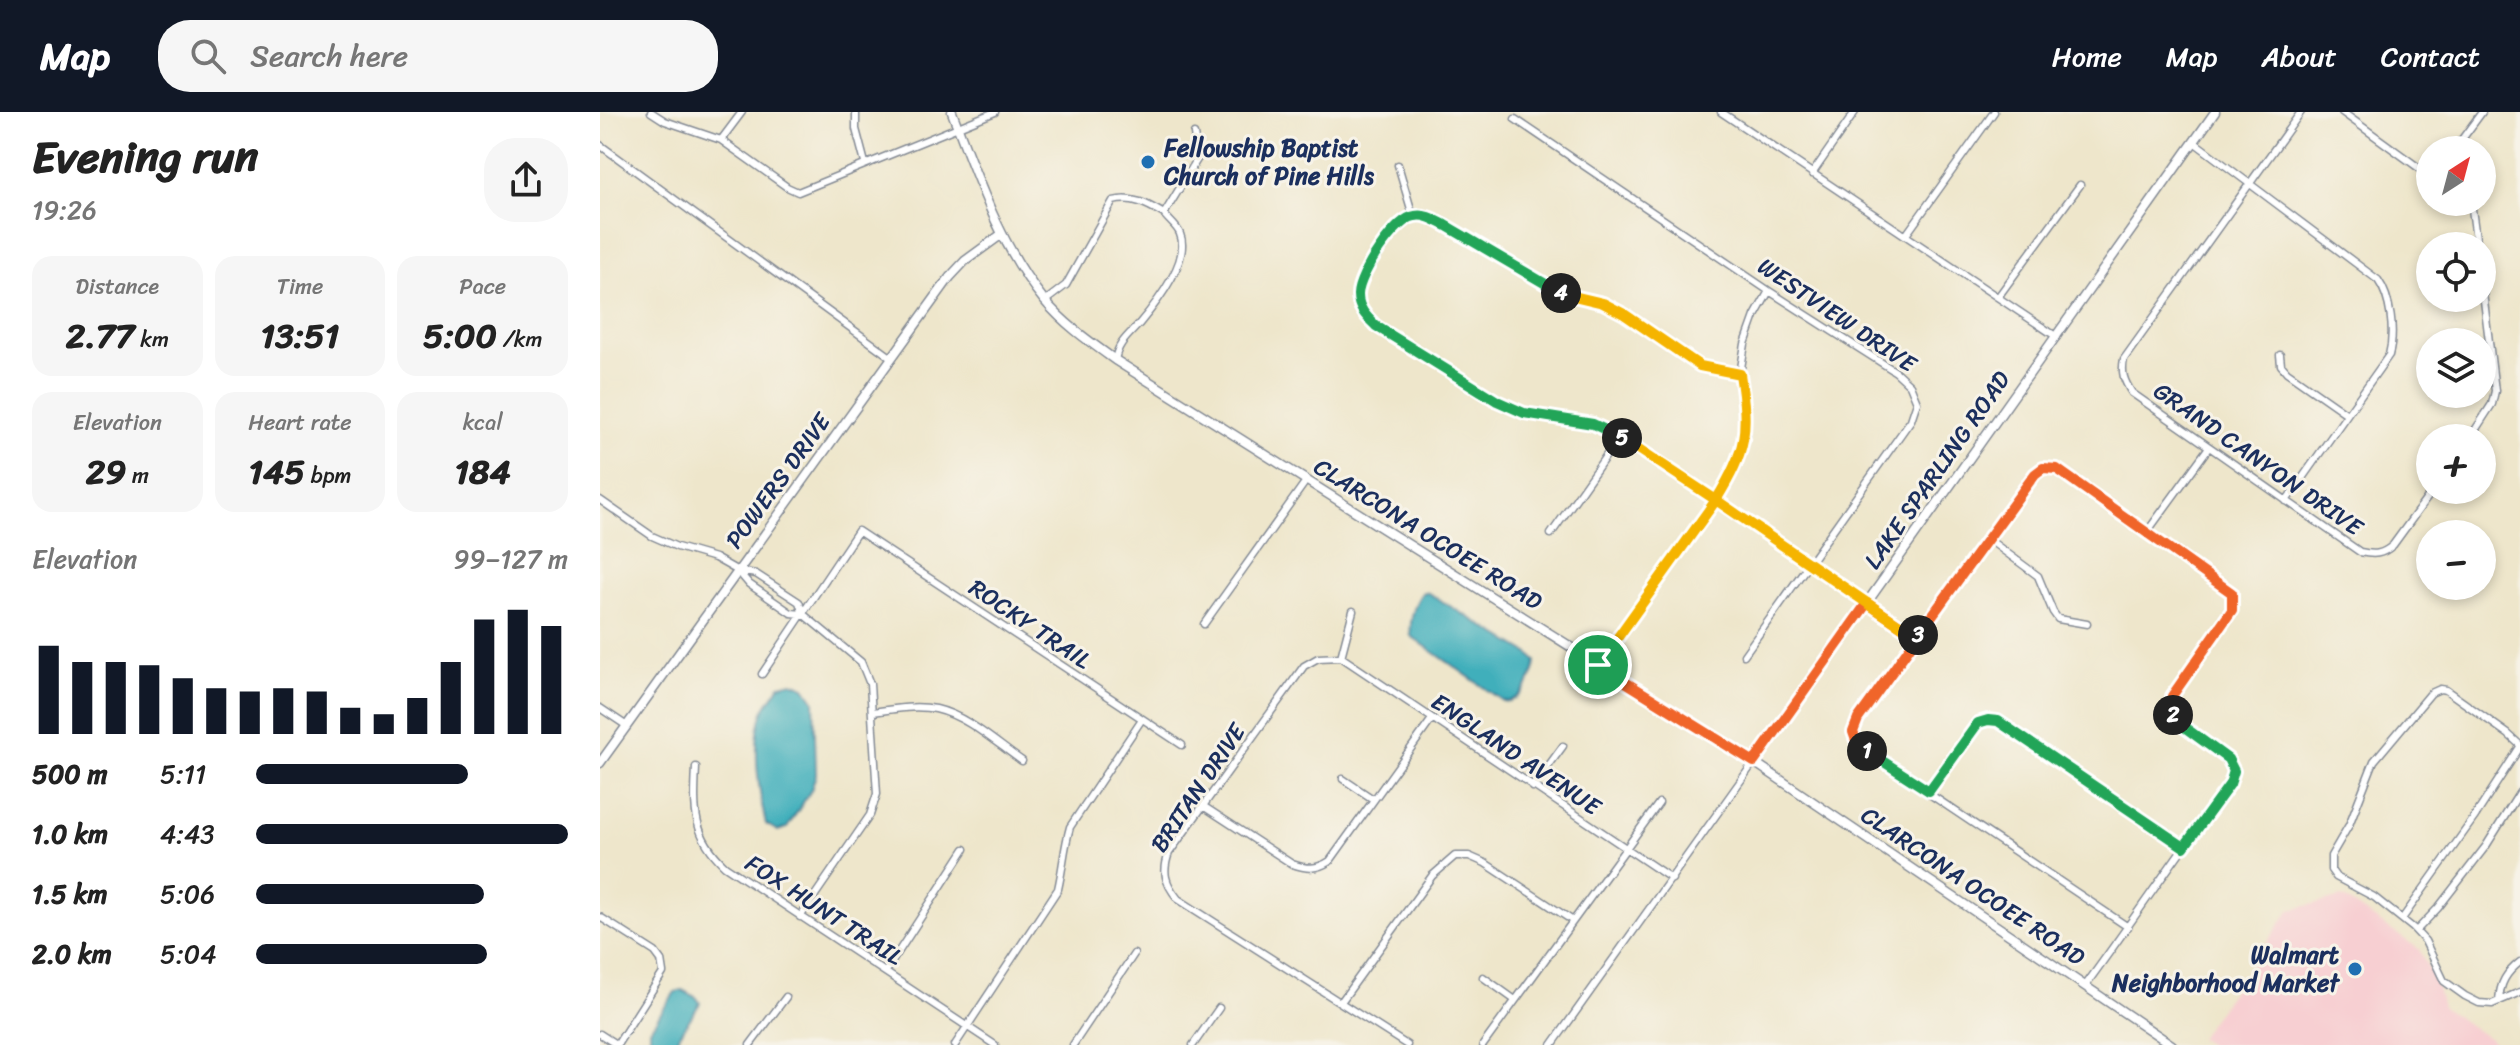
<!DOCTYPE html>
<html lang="en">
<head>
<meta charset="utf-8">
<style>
  body { margin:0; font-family:Sriracha,sans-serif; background:#f6f6f6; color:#222; height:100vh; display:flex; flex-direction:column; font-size:30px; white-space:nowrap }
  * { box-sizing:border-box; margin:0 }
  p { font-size:26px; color:#767676 }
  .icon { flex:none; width:44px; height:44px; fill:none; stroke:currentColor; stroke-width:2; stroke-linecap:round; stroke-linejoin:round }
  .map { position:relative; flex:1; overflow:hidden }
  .drawer { display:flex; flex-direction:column; background:#fff; width:600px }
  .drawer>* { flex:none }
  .needle { width:52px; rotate:36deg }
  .controls { position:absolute; left:1816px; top:24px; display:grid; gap:16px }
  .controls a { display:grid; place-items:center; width:80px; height:80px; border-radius:50%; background:#fff; box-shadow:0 4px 12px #0003; font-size:40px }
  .pin { position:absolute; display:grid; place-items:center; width:68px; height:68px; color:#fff; margin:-34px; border:4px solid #fff; border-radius:50%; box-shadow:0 2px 8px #0007 }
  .km { position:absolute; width:40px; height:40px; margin:-20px; border-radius:50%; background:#222; color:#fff; font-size:22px; line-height:40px; text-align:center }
  .round { display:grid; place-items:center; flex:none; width:84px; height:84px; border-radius:32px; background:#f6f6f6 }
  .head { display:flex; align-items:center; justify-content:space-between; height:136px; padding:0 32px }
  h1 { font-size:44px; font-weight:800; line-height:60px }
  .figures { display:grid; grid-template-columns:repeat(3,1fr); gap:12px; height:136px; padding:8px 32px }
  .figures div { display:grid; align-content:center; border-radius:20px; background:#f6f6f6; text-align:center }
  .figures b { font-size:34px; font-weight:800 }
  .figures small { font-size:22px; font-weight:400 }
  .figures p { font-size:22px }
  .chart { height:224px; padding:16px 32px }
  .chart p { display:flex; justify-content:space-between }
  .chart svg { width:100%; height:144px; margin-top:8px; stroke:#111827; stroke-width:6 }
  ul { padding:0 32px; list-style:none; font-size:26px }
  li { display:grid; grid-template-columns:128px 96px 1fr; align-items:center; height:60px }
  li i { height:20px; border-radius:10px; background:#111827 }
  header { display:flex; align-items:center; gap:48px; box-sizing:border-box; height:112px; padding:0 40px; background:#111827; color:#fff }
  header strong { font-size:38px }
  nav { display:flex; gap:44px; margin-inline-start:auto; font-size:28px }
  .search { width:560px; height:72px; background:#f6f6f6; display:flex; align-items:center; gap:20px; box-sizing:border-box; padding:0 28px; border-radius:32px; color:#767676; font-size:30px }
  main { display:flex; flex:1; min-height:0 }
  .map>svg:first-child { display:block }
  .built { fill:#f7cfd2 }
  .water { fill:#40afbb; stroke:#2e6f8c; stroke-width:2 }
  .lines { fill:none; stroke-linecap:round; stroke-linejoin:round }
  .minor-casing { stroke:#848a94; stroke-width:9 }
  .tertiary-casing { stroke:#848a94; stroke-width:11 }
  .minor { stroke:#fff; stroke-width:6 }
  .tertiary { stroke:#fff; stroke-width:8 }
  .split-1-casing { stroke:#fff; stroke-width:16 }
  .split-2-casing { stroke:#fff; stroke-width:16 }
  .split-3-casing { stroke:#fff; stroke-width:16 }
  .split-4-casing { stroke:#fff; stroke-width:16 }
  .split-5-casing { stroke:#fff; stroke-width:16 }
  .split-6-casing { stroke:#fff; stroke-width:16 }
  .split-1 { stroke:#f0652b; stroke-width:10 }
  .split-2 { stroke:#22a559; stroke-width:10 }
  .split-3 { stroke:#f0652b; stroke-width:10 }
  .split-4 { stroke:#f5b400; stroke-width:10 }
  .split-5 { stroke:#22a559; stroke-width:10 }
  .split-6 { stroke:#f5b400; stroke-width:10 }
  .poi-dot { fill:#1f6fb2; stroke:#f7f3e8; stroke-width:3 }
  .labels { text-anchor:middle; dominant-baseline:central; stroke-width:6; stroke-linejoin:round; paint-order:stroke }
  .poi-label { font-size:24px; font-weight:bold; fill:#1b2f5e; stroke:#f7f3e8; text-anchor:start }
  .street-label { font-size:24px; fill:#1b2f5e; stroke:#f7f3e8 }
</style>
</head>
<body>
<header>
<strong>Map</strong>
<div class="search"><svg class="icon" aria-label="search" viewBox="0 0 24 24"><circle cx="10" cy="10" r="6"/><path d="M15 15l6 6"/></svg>Search here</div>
<nav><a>Home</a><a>Map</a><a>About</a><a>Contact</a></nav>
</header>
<main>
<section class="drawer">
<div class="head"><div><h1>Evening run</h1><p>19:26</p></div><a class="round"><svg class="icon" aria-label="share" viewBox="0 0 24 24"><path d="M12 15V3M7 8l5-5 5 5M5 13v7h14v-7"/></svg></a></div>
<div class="figures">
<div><p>Distance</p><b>2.77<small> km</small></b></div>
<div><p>Time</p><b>13:51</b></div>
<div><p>Pace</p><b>5:00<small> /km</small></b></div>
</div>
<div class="figures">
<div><p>Elevation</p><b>29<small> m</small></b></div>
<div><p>Heart rate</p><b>145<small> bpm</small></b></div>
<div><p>kcal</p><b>184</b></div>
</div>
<div class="chart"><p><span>Elevation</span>99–127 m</p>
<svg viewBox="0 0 160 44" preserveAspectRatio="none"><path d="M5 44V17M15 44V22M25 44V22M35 44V23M45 44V27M55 44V30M65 44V31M75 44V30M85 44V31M95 44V36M105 44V38M115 44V33M125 44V22M135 44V9M145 44V6M155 44V11"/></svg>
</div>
<ul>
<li><b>500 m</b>5:11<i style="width:68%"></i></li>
<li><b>1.0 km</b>4:43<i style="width:100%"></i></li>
<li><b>1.5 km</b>5:06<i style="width:73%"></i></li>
<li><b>2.0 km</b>5:04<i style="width:74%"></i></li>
</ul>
</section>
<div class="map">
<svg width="1920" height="933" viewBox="0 0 1920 933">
  <rect width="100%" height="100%" fill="#f7f3e8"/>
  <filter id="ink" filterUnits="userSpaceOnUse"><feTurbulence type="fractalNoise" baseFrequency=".0125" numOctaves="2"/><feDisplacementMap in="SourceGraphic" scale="16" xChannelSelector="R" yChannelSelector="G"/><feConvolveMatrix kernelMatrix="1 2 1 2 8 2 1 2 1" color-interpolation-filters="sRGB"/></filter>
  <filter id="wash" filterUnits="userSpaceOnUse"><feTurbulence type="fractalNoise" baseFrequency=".006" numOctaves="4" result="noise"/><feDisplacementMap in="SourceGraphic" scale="32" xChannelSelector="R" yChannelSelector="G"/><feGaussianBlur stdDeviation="1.8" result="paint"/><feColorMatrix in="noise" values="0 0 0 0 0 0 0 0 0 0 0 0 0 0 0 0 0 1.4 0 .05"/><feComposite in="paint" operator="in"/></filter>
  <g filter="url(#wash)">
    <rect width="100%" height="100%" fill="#eee6cb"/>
    <path class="built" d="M1742,785L1819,837L1836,871L1842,895L1898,933H1609L1599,926L1690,798Z"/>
    <path class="water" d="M823,480L828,481L931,543L936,549C935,564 919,593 903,589L811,524C809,512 814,490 823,480Z
      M192,570L205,575L214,588L216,662L211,678L187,716L178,719L166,712C159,682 151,630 163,600C167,591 175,582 180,573Z
      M82,878L97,886L100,891L73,933H60L50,925V917L75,880Z"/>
  </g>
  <g filter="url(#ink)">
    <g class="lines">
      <defs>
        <path id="minor" d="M51,0L65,9L121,28L187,75L198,80L395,0
          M256,0V17L265,51
          M1121,0L1457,225
          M1701,0L1524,247C1521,261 1524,269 1532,281L1760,440C1774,443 1782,443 1793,433L1833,378
          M1742,0L1830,64
          M915,7L1169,179L1296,260L1310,273L1317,290L1311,308L1144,543
          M121,28L142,0
          M1594,30L1778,168C1791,186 1795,221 1789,243L1686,389
          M0,33L292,246
          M1854,38L1882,0
          M798,53L813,104
          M1212,62L1255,0
          M1865,90L1872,97L1877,134
          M813,104L795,116L765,162L758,181L761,199L776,214L897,289L924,301L993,312L1020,324L1317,525
          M813,104L829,105L845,113L947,174L965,183L1003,191L1024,202L1100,254L1140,262
          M1306,123L1394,0
          M1398,185L1480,73
          M445,189L466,173L513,89C533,84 547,92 564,102
          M1680,243L1681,253L1687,260L1747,302
          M515,248C518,231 528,224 539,212C555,193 591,148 580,122C578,115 568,108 564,102L598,46L594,22
          M1870,326L1892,292L1895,279L1882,172
          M0,388L52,424L77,435L115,446L138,459L149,472L191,501L203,502
          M1547,420L1609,335
          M951,422L1020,324
          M1388,427L1438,464L1453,500L1458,507L1487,512
          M138,459L156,462L199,490L203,502L261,550L270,572L277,682L270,703L200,805
          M604,512L706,369
          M741,545L753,499
          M998,553L1130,365L1146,322L1140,262L1145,232L1155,204L1169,179
          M162,562L258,419L582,633
          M0,596L27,614
          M273,600C293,597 315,593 336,597C367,604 396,631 422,649
          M1920,633L1908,622L1846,578L1840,577L1831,581L1774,649L1749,713L1731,744V758L1736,765L1774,785L1813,816L1825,829L1844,869L1865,884L1879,891L1892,892L1920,880
          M96,655C94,698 92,723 125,754L395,933
          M743,667L773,687
          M933,675L963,634
          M1329,679L1378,611L1388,608L1398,609L1584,735
          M603,694L692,752C707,757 716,758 730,749L832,607
          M0,805L55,840L61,848L63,861L17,933
          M1802,807L1874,706L1920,635
          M1816,819L1838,796L1886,734L1920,680
          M286,859L365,737
          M883,865L915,888
          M1485,874C1518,829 1550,782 1583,736C1600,712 1624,687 1634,659C1618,627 1568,626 1572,584L1632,498L1634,487L1629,478L1457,357L1443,356L1435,362L1258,607L1253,620L1258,634L1528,815
          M1899,889C1900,871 1906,861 1920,850
          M741,890L832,764L855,744H869L885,751L973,809
          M0,922L17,933
          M150,933L186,885
          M355,933L458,777C463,756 464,736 470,715L542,607
          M473,933L534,842
          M593,933L619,896
          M807,933L578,787C565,771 562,760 569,741L704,554L718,546L741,545L1072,767
          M883,933L1059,691
          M952,933L1154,650"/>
        <path id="tertiary" d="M352,0C377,65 400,134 444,188C464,212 490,230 515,248L1154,650L1572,933
          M1154,650L1615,0
          M0,651L350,165L365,149L402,122"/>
      </defs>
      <use href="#minor" class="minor-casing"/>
      <use href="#tertiary" class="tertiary-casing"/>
      <use href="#minor" class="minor"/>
      <use href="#tertiary" class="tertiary"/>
    </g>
  </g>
  <g class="lines" filter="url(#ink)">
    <defs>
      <path id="split-1" d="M998,553L1154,650L1267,491L1317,525L1258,607L1253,620L1258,634L1267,639"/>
      <path id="split-2" d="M1267,639L1329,679L1378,611L1388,608L1398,609L1584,735L1630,672L1634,659L1628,647L1576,609L1573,603"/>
      <path id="split-3" d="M1318,523L1435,362L1443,356L1457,357L1632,481V498L1572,584L1571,597L1573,603"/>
      <path id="split-4" d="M961,181L1003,191L1024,202L1100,254L1140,262C1149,319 1147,338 1116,388L1317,525L1318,523"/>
      <path id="split-5" d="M961,181L845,113C835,108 826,102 815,104C796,106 758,163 758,183C758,197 767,205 776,214L897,289L924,301L993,312L1022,326"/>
      <path id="split-6" d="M998,553L1116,388L1022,326"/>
    </defs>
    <use href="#split-1" class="split-1-casing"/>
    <use href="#split-2" class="split-2-casing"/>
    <use href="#split-3" class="split-3-casing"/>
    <use href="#split-4" class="split-4-casing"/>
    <use href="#split-5" class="split-5-casing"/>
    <use href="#split-6" class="split-6-casing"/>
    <use href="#split-1" class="split-1"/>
    <use href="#split-2" class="split-2"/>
    <use href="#split-3" class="split-3"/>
    <use href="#split-4" class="split-4"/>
    <use href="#split-5" class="split-5"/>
    <use href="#split-6" class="split-6"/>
  </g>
  <g class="poi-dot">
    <circle cx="548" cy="50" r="8"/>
    <circle cx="1755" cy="857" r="8"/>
  </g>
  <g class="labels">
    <g class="poi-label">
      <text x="564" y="36">Fellowship Baptist<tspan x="564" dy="28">Church of Pine Hills</tspan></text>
      <text x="1739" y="843" text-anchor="end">Walmart<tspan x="1739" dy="28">Neighborhood Market</tspan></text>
    </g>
    <g class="street-label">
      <text transform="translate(1237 203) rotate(34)">WESTVIEW DRIVE</text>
      <text transform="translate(1658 347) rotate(35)">GRAND CANYON DRIVE</text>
      <text transform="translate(1337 358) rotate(-55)">LAKE SPARLING ROAD</text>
      <text transform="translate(178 369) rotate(-54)">POWERS DRIVE</text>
      <text transform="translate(828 422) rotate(32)">CLARCONA OCOEE ROAD</text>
      <text transform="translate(430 512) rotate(34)">ROCKY TRAIL</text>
      <text transform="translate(916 642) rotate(34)">ENGLAND AVENUE</text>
      <text transform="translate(598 676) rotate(-56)">BRITAN DRIVE</text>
      <text transform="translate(1373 774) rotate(34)">CLARCONA OCOEE ROAD</text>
      <text transform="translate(224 798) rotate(33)">FOX HUNT TRAIL</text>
    </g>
  </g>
</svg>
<div class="controls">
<a><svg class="needle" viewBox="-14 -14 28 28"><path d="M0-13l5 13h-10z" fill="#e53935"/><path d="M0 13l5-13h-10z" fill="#767676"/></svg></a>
<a><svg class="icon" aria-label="locate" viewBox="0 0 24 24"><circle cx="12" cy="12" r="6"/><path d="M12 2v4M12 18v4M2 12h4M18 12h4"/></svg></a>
<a><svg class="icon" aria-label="layers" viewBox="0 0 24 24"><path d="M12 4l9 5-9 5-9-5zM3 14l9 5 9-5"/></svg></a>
<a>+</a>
<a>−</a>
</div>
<div class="pin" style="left:998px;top:553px;background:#1e9e55"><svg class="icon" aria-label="arrive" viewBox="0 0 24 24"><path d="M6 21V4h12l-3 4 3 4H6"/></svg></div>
<b class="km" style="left:1267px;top:639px">1</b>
<b class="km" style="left:1573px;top:603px">2</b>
<b class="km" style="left:1318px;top:523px">3</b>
<b class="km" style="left:961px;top:181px">4</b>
<b class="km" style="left:1022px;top:326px">5</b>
</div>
</main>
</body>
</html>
